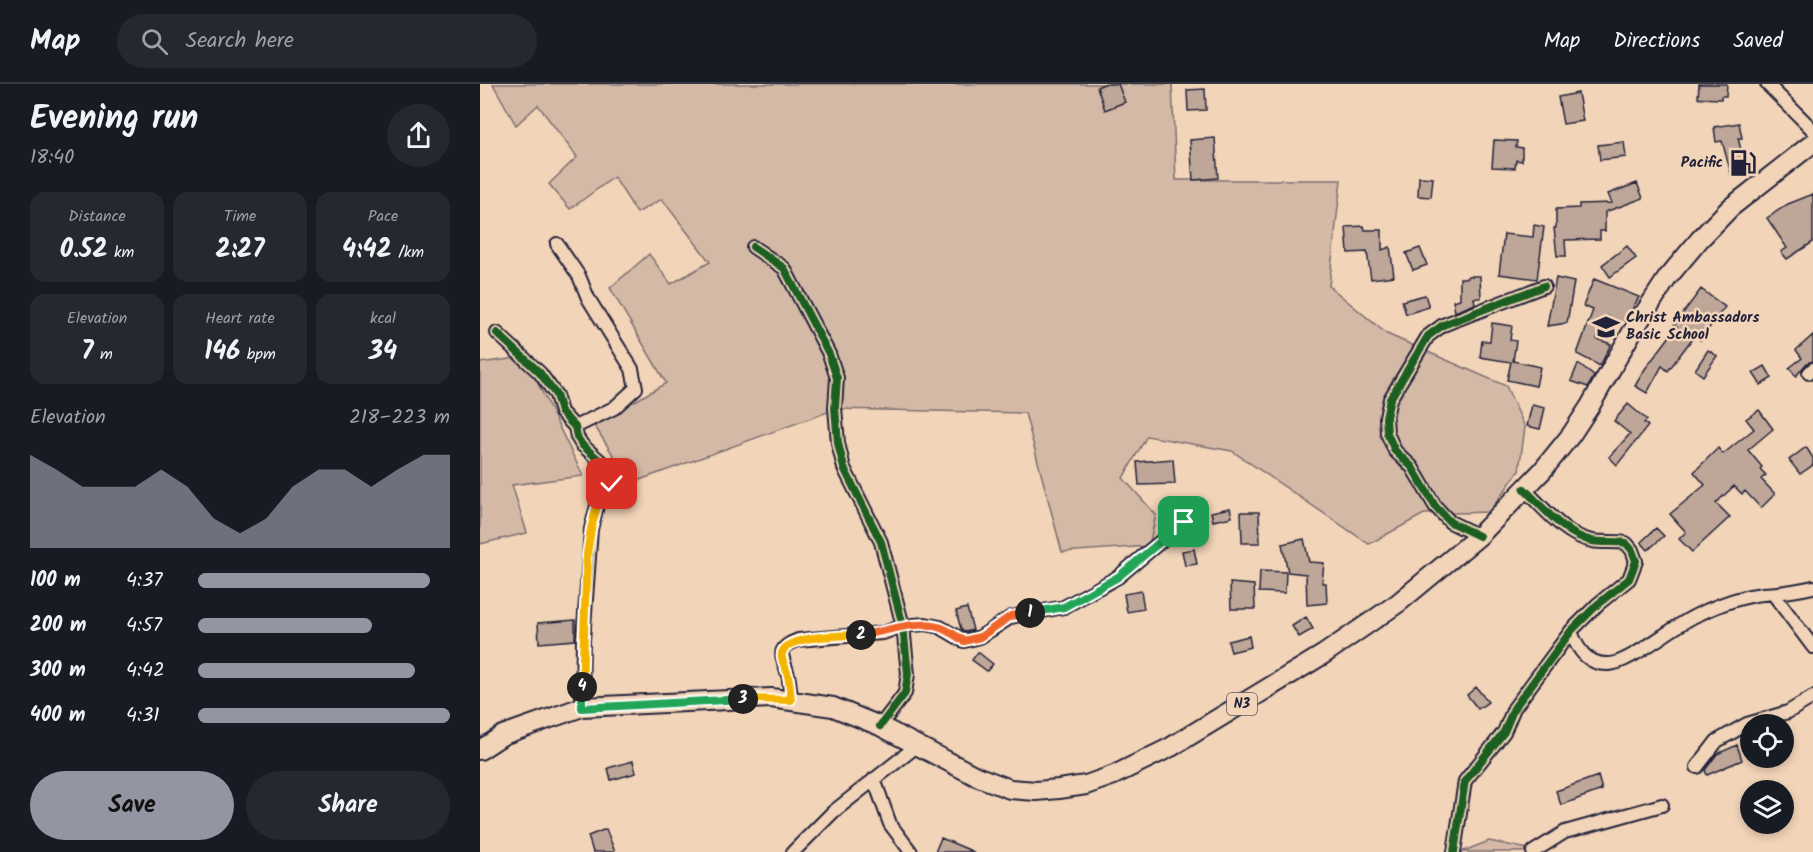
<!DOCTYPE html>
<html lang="en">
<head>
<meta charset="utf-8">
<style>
  body { margin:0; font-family:Kalam,sans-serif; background:#242831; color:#f1f3f6; height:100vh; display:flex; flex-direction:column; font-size:22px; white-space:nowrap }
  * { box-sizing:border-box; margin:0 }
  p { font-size:20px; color:#9ea1a6 }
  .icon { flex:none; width:33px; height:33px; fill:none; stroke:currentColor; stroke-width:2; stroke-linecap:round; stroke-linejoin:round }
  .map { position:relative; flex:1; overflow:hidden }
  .sheet { display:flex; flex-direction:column; background:#171b24; width:480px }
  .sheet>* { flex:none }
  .fabs { position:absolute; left:1260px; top:630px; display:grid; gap:12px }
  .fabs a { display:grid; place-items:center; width:54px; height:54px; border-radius:50%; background:#171b24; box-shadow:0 3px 9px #0003; font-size:30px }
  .pin { position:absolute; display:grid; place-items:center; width:51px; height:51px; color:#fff; margin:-26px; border-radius:12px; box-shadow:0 3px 9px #0006 }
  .km { position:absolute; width:30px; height:30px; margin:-15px; border-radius:50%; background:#222; color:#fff; font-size:16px; line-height:30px; text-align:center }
  .round { display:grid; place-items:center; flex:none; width:63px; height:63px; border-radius:32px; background:#242831 }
  .overview { display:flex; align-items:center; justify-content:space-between; height:102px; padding:0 30px }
  h1 { font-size:33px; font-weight:700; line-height:45px }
  .metrics { display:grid; grid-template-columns:repeat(3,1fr); gap:9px; height:102px; padding:6px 30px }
  .metrics div { display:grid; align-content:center; border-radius:15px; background:#242831; text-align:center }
  .metrics b { font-size:26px; font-weight:700 }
  .metrics small { font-size:16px; font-weight:400 }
  .metrics p { font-size:16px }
  .chart { height:168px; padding:12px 30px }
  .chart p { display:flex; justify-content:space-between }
  .chart svg { width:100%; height:108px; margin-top:6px; fill:#9495a2; opacity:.7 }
  .cta { display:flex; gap:12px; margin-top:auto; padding:12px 30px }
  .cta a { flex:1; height:69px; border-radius:36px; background:#9495a2; color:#111; font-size:24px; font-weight:700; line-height:69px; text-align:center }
  .cta a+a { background:#242831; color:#f1f3f6 }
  ul { padding:0 30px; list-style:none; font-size:20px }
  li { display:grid; grid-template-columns:96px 72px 1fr; align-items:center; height:45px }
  li i { height:15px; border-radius:8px; background:#9495a2 }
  header { display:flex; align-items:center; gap:36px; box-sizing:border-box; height:84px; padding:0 30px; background:#171b24; border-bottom:2px solid #363941 }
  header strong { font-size:28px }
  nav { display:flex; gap:33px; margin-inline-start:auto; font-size:21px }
  .search { width:420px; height:54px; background:#242831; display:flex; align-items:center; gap:15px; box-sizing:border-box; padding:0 21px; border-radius:33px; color:#9ea1a6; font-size:22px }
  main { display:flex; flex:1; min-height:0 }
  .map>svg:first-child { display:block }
  .green { fill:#d4baa6; stroke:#7b6e70; stroke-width:1.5 }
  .building { fill:#bea799; stroke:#22223b; stroke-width:1.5 }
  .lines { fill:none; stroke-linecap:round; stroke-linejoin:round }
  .minor-casing { stroke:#22223b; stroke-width:16 }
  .primary-casing { stroke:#22223b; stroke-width:22 }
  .minor { stroke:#f2d4b8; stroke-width:12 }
  .primary { stroke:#f2d4b8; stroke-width:18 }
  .cycleway-casing { stroke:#f2d4b8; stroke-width:11 }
  .cycleway { stroke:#1b5e20; stroke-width:8 }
  .split-1-casing { stroke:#fff; stroke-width:12 }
  .split-2-casing { stroke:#fff; stroke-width:12 }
  .split-3-casing { stroke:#fff; stroke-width:12 }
  .split-4-casing { stroke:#fff; stroke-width:12 }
  .split-5-casing { stroke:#fff; stroke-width:12 }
  .split-1 { stroke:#22a559; stroke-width:8 }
  .split-2 { stroke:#f0652b; stroke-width:8 }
  .split-3 { stroke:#f5b400; stroke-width:8 }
  .split-4 { stroke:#22a559; stroke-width:8 }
  .split-5 { stroke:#f5b400; stroke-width:8 }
  .labels { text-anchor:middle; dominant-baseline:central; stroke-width:5; stroke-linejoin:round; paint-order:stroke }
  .shield { fill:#f2d4b8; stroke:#605760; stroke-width:1.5 }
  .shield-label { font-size:14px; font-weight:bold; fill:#22223b }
  .poi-label { font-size:15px; font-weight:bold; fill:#22223b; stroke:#f2d4b8; text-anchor:end }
</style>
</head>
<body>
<header>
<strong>Map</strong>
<div class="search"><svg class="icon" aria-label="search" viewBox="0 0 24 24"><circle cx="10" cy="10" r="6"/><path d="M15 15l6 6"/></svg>Search here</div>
<nav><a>Map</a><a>Directions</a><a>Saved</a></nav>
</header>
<main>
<section class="sheet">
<div class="overview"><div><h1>Evening run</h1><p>18:40</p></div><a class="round"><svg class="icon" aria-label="share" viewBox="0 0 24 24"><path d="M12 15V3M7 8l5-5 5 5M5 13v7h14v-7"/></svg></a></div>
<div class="metrics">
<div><p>Distance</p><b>0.52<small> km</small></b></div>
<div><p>Time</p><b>2:27</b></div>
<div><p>Pace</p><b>4:42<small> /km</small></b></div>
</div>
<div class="metrics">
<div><p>Elevation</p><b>7<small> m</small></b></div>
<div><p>Heart rate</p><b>146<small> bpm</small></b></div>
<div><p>kcal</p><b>34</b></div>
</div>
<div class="chart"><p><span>Elevation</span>218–223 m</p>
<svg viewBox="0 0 160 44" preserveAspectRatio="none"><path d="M0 44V6L10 12L20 19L30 19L40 19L50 12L60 19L70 32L80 38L90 32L100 19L110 12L120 12L130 19L140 12L150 6L160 6V44z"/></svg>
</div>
<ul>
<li><b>100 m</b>4:37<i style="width:92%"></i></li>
<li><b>200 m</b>4:57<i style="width:69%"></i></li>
<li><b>300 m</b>4:42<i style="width:86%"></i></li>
<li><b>400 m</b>4:31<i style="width:100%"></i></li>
</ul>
<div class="cta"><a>Save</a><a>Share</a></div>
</section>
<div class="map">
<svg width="1333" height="768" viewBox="0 0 1333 768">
  <rect width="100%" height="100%" fill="#f2d4b8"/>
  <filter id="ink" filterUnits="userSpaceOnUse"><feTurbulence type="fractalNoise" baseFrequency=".0167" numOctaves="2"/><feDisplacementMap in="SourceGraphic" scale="12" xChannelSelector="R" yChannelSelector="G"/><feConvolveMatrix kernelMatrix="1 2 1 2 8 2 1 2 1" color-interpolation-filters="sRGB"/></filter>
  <g filter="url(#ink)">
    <path class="green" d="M13,0H692L696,96H861L849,202L907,250L1026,302L1045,343L1039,387L1009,428L944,430L889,460L752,367L667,352L643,394L676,431L669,462L582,468L545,329L356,325L151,399L114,341L186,299L130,204L169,170L191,200L230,178L182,115L157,129L134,93L90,125L69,100L97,73L58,21L36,41Z
      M45,273L103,392L32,401L47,449L0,460V279Z
      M1009,757L1063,768H981Z"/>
    <path class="building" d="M624,0H638L645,18L625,26L617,3Z
      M1219,0H1247L1246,12H1241V15L1218,14Z
      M725,5L726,26L708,27L707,6Z
      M1098,9L1103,37L1083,40L1078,13Z
      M1259,39L1262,54H1258L1267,90L1252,93L1242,57L1236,58L1234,43Z
      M735,54L738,94L713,96L710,56Z
      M1014,56L1037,57L1036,63L1042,64V77L1036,76L1035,84L1012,83Z
      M1144,58L1146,73L1120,76L1118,61Z
      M939,93L953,94L951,113L938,112Z
      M1157,99L1163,114L1125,128V147H1120V155L1085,156L1086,172H1077L1074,144H1076V125L1099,124V120L1132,119L1128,110Z
      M1333,110V158L1307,175L1301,168L1307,164L1287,134L1308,120Z
      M1054,141L1064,143L1057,195L1019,190L1024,150L1053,153Z
      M884,142L885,146H902V166L910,163L914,192L891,195L887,168L868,169L866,143Z
      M1147,162L1156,174L1130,193L1122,181Z
      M940,164L947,181L933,186L926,169Z
      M988,192H1000L1001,214H994L995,220L975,228L973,217L980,215V194H988Z
      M1076,194L1094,198L1087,239L1067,242Z
      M1114,195L1159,213L1144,239L1126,232L1117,255L1131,260L1120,282L1097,270L1113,226L1103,222Z
      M1221,205L1245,223L1220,256L1215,251L1188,287L1182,282L1167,309L1155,302L1165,285L1197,243L1194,241Z
      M945,211L949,223L926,230L922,217Z
      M1012,239L1032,242L1030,256L1036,257L1033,277L1060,283L1056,302L1027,296L1031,278L1000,273L1002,257H1010Z
      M1333,251V277L1327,279L1316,292L1309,284L1322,274L1316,266Z
      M1228,266L1237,272L1223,292L1215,286Z
      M1098,280L1114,292L1108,303L1091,297Z
      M1285,282L1292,294L1281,301L1273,289Z
      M1148,320L1167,336L1164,339L1168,342L1137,381L1129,373L1150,350L1134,337Z
      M1052,321L1065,324L1060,345L1047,342Z
      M1279,326L1293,345L1268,366L1282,383L1280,385L1286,391L1281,395L1295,410L1281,424L1265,407L1262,410L1254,402L1236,419L1250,433L1212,468L1199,455L1206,448L1190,430L1225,401L1214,388L1238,364L1243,370L1274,345L1266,335Z
      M1326,363L1333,374V381L1320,390L1309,376Z
      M693,375L695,400L659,401L657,378Z
      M750,424L752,433L733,437L731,428Z
      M761,428H779L780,459H762Z
      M1176,444L1184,452L1168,466L1161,458Z
      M824,455L829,478L844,479L842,499H846L847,519L827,521L826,490L808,488L802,460Z
      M714,465L717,480L705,482L702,467Z
      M780,487L806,488L805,509L779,508Z
      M750,499L774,501L775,525H751Z
      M661,507L664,525L647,528L644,510Z
      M487,524L493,546L485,548L481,545L476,527Z
      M826,533L833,545L819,553L812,542Z
      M95,536V556L59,559L58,539Z
      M769,552L771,563L751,568L748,557Z
      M498,568L513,580L507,587L492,576Z
      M996,603L1008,618L998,625L987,611Z
      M1257,661L1262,676L1227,691L1225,686L1237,670Z
      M153,677L156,689L131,696L128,684Z
      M1118,692L1122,706L1081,721L1076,707Z
      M126,745L135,768H113L108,752Z
      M461,754L494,768H455Z"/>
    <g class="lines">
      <defs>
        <path id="minor" d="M1287,0L1333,46
          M77,160L99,192L108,214L152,285L156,304L134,324L95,343
          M273,163L304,184L349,270L357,294L355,324L358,359L364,384L401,458L423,542L428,590L425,609L400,642
          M17,249L60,289L76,311L81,328L95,343L97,353L102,361L126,382L132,391V400L118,418L111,445L103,557L102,623
          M1329,289L1333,285
          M999,452L970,438L955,422L932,383L915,367L907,349L906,333L910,315L948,252L963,241L1064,202
          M1294,511L1333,563
          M1091,547C1097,565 1107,581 1129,580C1149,580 1194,541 1217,531C1236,522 1261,512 1283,510C1300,509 1316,507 1333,503
          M311,616C310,608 310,599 308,591C303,571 294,565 318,556L403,549L423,542L445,540L460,543L484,557L500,553L531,533L584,523L638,493L704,438
          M1217,683L1237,657L1267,640L1308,628L1333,613
          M394,695L410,740L431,768
          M313,768L353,728L438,661
          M974,768L985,697L1024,648L1034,624L1091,547L1118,520L1149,495L1156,477L1152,466L1146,459C1135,457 1124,459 1112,457C1084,451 1064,424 1044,405
          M1053,768L1085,748L1182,721"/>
        <path id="primary" d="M0,666L23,651L102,623L291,614L353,623L400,642L496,692L530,705L556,707L579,705L606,701L634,691L691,663L844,570L918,519L999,452L1062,387L1091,351L1110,322L1152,248L1188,193L1220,155L1250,124L1333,59"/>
      </defs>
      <use href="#minor" class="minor-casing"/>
      <use href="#primary" class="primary-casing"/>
      <use href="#minor" class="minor"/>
      <use href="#primary" class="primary"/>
      <defs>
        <path id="cycleway" d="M273,163L304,184L349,270L357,294L355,324L358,359L364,384L401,458L423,542L428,590L425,609L400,642
          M17,249L60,289L76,311L81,328L95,343L97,353L102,361L126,382L132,391V400L118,418L111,445L103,557L102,623
          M999,452L970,438L955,422L932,383L915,367L907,349L906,333L910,315L948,252L963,241L1064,202
          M974,768L985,697L1024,648L1034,624L1091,547L1118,520L1149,495L1156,477L1152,466L1146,459C1135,457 1124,459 1112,457C1084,451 1064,424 1044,405"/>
      </defs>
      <use href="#cycleway" class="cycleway-casing"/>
      <use href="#cycleway" class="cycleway"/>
    </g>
  </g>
  <g class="lines" filter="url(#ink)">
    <defs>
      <path id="split-1" d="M550,529L584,523L638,493L704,438"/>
      <path id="split-2" d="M381,551C407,548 432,536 458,543C467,545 476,552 484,557L500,553L531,532L550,529"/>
      <path id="split-3" d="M263,615L311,616C310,608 310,600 308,592C307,586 303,580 302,574C297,550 365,552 381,551"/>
      <path id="split-4" d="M102,603V624L263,615"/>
      <path id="split-5" d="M102,603L107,470L111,445L118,418L132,400"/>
    </defs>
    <use href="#split-1" class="split-1-casing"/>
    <use href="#split-2" class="split-2-casing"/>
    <use href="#split-3" class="split-3-casing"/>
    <use href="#split-4" class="split-4-casing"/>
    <use href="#split-5" class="split-5-casing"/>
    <use href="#split-1" class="split-1"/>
    <use href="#split-2" class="split-2"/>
    <use href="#split-3" class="split-3"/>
    <use href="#split-4" class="split-4"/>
    <use href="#split-5" class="split-5"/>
  </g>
  <defs>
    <symbol id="fuel-bare" viewBox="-9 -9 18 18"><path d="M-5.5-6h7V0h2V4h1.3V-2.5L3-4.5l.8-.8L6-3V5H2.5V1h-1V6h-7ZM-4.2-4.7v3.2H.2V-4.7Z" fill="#22223b" stroke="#f2d4b8" stroke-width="2.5" paint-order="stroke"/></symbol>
    <symbol id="school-bare" viewBox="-9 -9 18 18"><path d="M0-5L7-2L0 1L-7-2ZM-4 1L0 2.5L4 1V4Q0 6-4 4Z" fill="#22223b" stroke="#f2d4b8" stroke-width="2.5" paint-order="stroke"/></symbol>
  </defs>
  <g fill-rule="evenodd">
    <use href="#fuel-bare" x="1244" y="60" width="38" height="38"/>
    <use href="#school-bare" x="1107" y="224" width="38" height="38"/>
  </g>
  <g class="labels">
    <rect class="shield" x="747" y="609" width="30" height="22" rx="4.5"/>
    <g class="shield-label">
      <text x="762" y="620">N3</text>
    </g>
    <g class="poi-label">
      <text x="1243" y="79">Pacific</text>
      <text x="1146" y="234" text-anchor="start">Christ Ambassadors<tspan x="1146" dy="17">Basic School</tspan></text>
    </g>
  </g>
</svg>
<div class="fabs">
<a><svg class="icon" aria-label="locate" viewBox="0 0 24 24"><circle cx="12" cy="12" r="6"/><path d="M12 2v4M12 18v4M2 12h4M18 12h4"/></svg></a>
<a><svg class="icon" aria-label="layers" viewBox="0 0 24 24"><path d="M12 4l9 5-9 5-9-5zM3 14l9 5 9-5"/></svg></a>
</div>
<div class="pin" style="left:704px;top:438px;background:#1e9e55"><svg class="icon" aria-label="arrive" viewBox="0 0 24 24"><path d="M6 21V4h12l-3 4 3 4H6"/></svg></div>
<div class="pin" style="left:132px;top:400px;background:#d93025"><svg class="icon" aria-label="check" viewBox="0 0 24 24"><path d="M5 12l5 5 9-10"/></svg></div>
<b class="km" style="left:550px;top:529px">1</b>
<b class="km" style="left:381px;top:551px">2</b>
<b class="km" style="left:263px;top:615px">3</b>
<b class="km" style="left:102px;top:603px">4</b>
</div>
</main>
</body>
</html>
